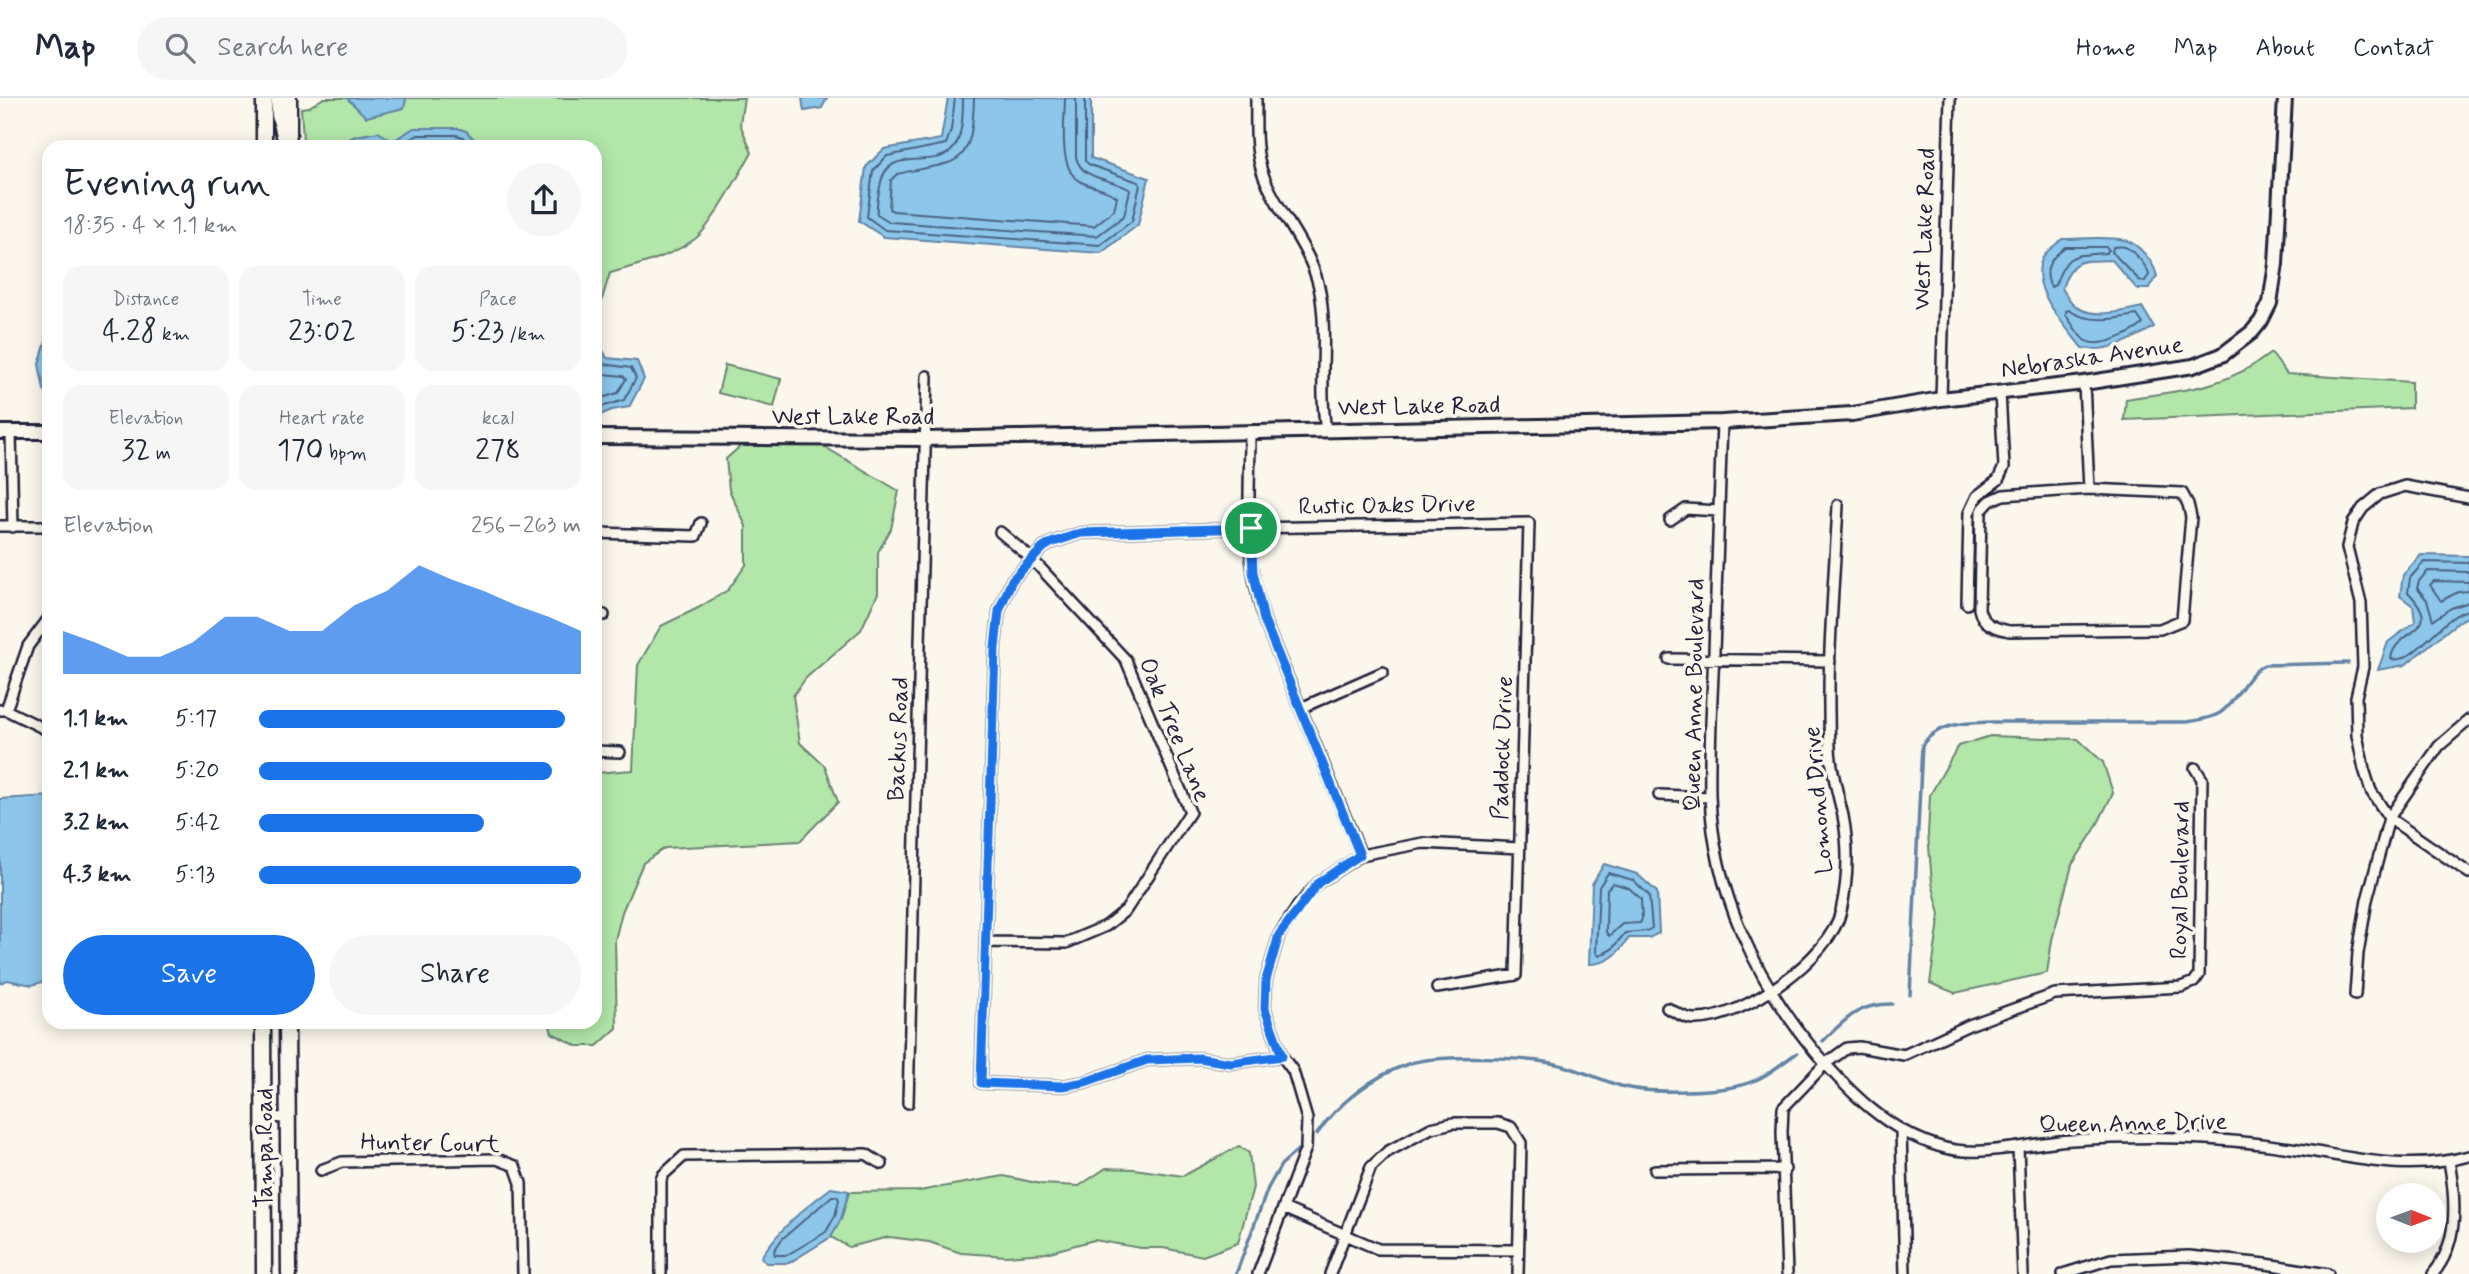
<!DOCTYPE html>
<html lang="en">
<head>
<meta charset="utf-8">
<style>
  body { margin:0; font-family:Mynerve,sans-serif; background:#f6f6f7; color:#1f2937; height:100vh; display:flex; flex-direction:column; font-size:26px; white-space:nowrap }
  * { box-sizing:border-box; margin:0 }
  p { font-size:23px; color:#747a83 }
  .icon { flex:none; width:38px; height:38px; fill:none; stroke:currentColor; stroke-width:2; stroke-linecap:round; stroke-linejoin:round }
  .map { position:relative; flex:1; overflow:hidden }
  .sheet { position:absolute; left:42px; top:42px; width:560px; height:889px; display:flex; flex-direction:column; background:#fff; border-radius:21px; box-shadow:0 4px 18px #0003 }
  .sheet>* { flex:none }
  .needle { width:46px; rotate:91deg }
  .fabs { position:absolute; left:2376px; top:1085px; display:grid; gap:14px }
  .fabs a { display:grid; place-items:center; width:70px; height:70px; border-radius:50%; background:#fff; box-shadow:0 4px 18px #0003; font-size:35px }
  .pin { position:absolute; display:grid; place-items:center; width:60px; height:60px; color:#fff; margin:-30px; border:4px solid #fff; border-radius:50%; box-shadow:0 2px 7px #0007 }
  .round { display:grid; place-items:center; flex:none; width:74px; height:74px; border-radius:37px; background:#f6f6f7 }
  .summary { display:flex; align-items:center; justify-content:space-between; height:119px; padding:0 21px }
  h1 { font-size:38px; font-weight:600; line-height:52px }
  .metrics { display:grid; grid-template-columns:repeat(3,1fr); gap:10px; height:119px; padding:7px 21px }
  .metrics div { display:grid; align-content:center; border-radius:18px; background:#f6f6f7; text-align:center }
  .metrics b { font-size:30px; font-weight:600 }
  .metrics small { font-size:19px; font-weight:400 }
  .metrics p { font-size:19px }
  .chart { height:196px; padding:14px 21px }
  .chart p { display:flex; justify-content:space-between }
  .chart svg { width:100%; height:126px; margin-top:7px; fill:#1a73e8; opacity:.7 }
  .primary-button { display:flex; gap:14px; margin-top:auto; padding:14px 21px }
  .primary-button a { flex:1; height:80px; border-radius:42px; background:#1a73e8; color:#fff; font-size:28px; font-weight:600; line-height:80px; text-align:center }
  .primary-button a+a { background:#f6f6f7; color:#1f2937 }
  ul { padding:0 21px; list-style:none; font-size:23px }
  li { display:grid; grid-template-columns:112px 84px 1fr; align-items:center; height:52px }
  li i { height:18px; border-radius:9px; background:#1a73e8 }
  header { display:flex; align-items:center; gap:42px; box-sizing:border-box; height:98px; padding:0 35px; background:#fff; border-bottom:2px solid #e0e1e3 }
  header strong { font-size:33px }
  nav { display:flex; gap:38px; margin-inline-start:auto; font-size:24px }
  .search { width:490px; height:63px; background:#f6f6f7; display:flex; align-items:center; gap:18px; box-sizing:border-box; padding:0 24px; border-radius:38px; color:#747a83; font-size:26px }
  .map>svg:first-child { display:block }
  .green { fill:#b2e7a9; stroke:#6a8472; stroke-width:2 }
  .water { fill:#8cc6eb; stroke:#6284a5; stroke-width:2 }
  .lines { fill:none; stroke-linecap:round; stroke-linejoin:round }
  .shore { stroke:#4c6481; stroke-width:2 }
  .stream { stroke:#6284a5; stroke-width:3.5 }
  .street-casing { stroke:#22223b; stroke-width:14 }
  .secondary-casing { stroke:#22223b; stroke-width:18 }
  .primary-casing { stroke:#22223b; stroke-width:19 }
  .street { stroke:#fbf7ec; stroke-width:9 }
  .secondary { stroke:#fbf7ec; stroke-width:12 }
  .primary { stroke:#fbf7ec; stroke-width:14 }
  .route-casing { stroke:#fff; stroke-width:14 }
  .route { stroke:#1a73e8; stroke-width:9 }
  .labels { text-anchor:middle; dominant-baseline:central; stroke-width:7; stroke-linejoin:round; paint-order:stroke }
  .street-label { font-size:24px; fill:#22223b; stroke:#fbf7ec }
</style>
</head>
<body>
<header>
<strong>Map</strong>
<div class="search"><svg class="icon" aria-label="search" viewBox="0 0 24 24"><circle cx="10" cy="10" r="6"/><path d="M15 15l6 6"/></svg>Search here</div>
<nav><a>Home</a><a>Map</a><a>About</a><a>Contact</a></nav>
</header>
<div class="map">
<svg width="2469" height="1176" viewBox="0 0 2469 1176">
  <rect width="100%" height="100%" fill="#fbf7ec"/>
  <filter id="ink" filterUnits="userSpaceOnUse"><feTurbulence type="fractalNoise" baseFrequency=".0143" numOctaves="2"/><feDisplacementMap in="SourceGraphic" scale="14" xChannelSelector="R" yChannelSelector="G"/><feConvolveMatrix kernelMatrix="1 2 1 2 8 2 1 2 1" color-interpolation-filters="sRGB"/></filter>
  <g filter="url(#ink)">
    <path class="green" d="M324,0H347L366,19L404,10L406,0H744L740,26L752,55C739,75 712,128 695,141C670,159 639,167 610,175L595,224V49H478V45L466,33L457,30H414L393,43L378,35L356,38L338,46L329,42H303L301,10L309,9Z
      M2271,255L2287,276L2411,284V310L2124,322L2126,301C2182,292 2225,291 2271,255Z
      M725,267L781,281L774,309L718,295Z
      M744,345H818L899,393L891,431L878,454V495L861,532L806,580L793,598L800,645L825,668L838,704L800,743L665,750L643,765L622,814L615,842L617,930L597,948H577L552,935L549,924H595V675L633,672L638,567L661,528L698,510L728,492L746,467V428L729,392L726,361Z
      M1990,638L2078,641L2103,664L2113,695L2095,731L2072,767L2052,842L2047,875L1955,895L1930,885L1940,816L1932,785L1928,736L1930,697L1958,648Z
      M1239,1048L1249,1055L1253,1089L1238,1145L1203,1158L1163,1150H1141L1094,1142L1046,1155L1006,1158L961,1155L929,1144L889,1139L849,1149L831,1139L841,1121L849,1094L919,1093L1004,1078L1041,1086L1079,1088L1106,1070L1134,1071L1183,1078Z"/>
    <path class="water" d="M347,0H406L404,10L366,19Z
      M802,0H827L822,10L804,13Z
      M948,0H1091V60L1149,80L1138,127L1101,155L884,139L859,123L866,69L884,51L941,41Z
      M414,30H457L466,33L478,46V49H319L321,43L329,42L338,46L356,38L378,34L393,43Z
      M2062,141C2082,141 2105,138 2124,142C2138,144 2154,165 2157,178L2149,191H2137L2112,162C2080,164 2073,158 2062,190C2066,197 2073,208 2080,211C2098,220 2124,213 2142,209L2154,229C2131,242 2109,255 2082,250C2065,227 2024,186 2045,156C2049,151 2057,146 2062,141Z
      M49,234V295L44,292L39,266Z
      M595,245H599L607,260L637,263L644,281L629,309L612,312L595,319Z
      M2421,457L2469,458V518L2458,524L2405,567L2378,572L2388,544L2415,524L2413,508L2400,498L2403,477Z
      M49,698V882L32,887L7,882L0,885V701Z
      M1604,766L1637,776L1657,794L1659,835L1649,840H1629C1617,856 1610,866 1589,866L1592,786Z
      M831,1090L849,1093L841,1121L831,1139L789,1165H766L761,1159C781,1129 803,1111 831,1090Z"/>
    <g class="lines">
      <path class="shore" d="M955,0L951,32L946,46L887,58L873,73L867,119L885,132L1100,147L1132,123L1140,87L1138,84L1090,67L1085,63V0
        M963,0C963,14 963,43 951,53C929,72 886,46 880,89C878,98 876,108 877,116L890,124L1097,138L1124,118L1130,92C1114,80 1081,83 1076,59V0
        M974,0C972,74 957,62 897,76L891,82L889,111L893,113L1094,128L1114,112L1117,99C1107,91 1093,90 1081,84C1057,72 1065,23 1065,0
        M397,49L418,37H456L463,39L471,49
        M2065,149H2106L2109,152L2106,155C2073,158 2068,153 2055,187L2051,189C2042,171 2051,160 2065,149Z
        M2113,149C2116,149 2123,148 2125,149C2134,153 2147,168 2149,177L2145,183H2140L2112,154Z
        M2069,212C2088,226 2115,221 2137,217L2143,226C2133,235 2100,251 2086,243C2079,239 2071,224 2066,217V213Z
        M595,252L603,266L631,270L636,280L624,302L595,311
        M595,271L604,276L623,278L626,281L618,295L595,302
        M2469,465L2424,464L2410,480L2408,494C2448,536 2394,530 2391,561C2416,567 2442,516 2469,512
        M2469,474L2428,473L2419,483L2417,490L2427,502L2433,522L2451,510L2469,504
        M2469,484L2434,483L2430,487L2441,503L2458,494L2469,493
        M1608,775L1633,782L1649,797L1652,830L1647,833L1625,835L1612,851L1599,858L1596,854L1599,789Z
        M1613,785L1629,790L1641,801L1642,821L1640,825L1622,826L1609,838L1606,834L1607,791Z
        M832,1098H837L839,1102L835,1118L826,1134L787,1157H775L774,1153L782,1141Z"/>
      <path class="stream" d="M1910,897L1922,647C1938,624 1966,625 1992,624H2187C2198,622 2210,621 2220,615C2237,604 2247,573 2265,567L2348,565
        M1823,943C1846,921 1857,906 1892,906
        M1317,1036C1338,1005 1373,978 1408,966C1437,956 1525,959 1556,966C1578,971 1599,981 1621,988C1647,996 1716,994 1742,987C1763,982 1779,967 1797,955
        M1236,1176L1268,1090L1281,1067L1302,1048"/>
      <defs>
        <path id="street" d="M1256,0C1256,27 1254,54 1264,79C1279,116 1310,149 1319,189C1329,236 1318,285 1326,332
          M2084,285L2089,391
          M1941,301L1950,0
          M1722,324C1719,401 1716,478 1714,554C1712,601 1709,650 1710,697C1713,792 1756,883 1816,955C1850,995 1887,1032 1938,1048C1980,1062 2029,1044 2072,1042C2108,1040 2145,1039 2180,1040C2228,1041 2276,1047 2322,1055C2373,1064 2417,1072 2469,1058
          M11,334L13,429
          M1250,334C1250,380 1246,429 1253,474C1255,490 1260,506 1264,522L1361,757
          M2089,391L2182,395L2188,406L2191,419L2182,522L2160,531L2009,533C1995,530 1982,526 1979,511L1981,413L1990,403L2003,397Z
          M2469,400L2405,388L2380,396L2363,410L2353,425L2347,449L2361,505L2363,569L2356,599L2357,637L2364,671L2371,693L2389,720L2469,775
          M1670,422L1686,411L1718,413
          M0,428H49
          M595,435L696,438L701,425
          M1967,506L1969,415L1977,398L1998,382L2004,369L2000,294
          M595,517H604
          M1669,561L1830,563
          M1301,610L1383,574
          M0,612H6L49,633
          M6,612L28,548L49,520
          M595,653L620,654
          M1659,697L1710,699
          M986,844L1066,845L1106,828L1126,812L1190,714L1126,562L1032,461L1000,434
          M2355,897L2358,855L2367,802L2389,720L2439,648L2469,622
          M1667,910C1676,914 1687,922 1696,921C1744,921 1831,859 1841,813C1848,782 1849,749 1843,718C1838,695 1831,674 1830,650C1826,570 1834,488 1838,407
          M1282,958L1231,965L1199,960L1147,962L1085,984L1063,988L981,985L995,550L999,513L1012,482L1043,450L1051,445L1081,435L1250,430L1529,425L1516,877L1437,890
          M908,1005L927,278
          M263,1019L288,1020
          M1901,1033L1905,1176
          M2018,1049L2023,1176
          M321,1072L342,1064L497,1061L515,1068L521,1085L523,1176
          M1655,1072L1785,1071
          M1283,1110L1378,1151L1518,1152
          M661,1176V1082L663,1077L684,1058L866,1056L882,1066
          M1258,1176L1306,1050L1307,1021L1293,973L1282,958L1265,911L1266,882L1279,837L1298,808L1318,785L1361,757L1423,745L1519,750
          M1330,1176L1371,1069L1387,1054L1431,1030L1453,1025H1498L1511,1029L1521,1045L1518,1176
          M1787,1176L1782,1034L1783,1010L1825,966L1847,950L1859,949L1904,957L1969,927L2055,896L2181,889L2194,884L2199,877L2202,681L2195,670
          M2063,1176L2111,1161L2189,1158L2266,1166L2328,1176
          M2433,1176C2459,1145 2456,1101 2449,1063"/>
        <path id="secondary" d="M0,334H49
          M595,339L925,341L1722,324L1852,316L1941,301L2084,285L2193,268L2222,257L2252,234L2261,223L2270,205L2276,166L2285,0"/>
        <path id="primary" d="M264,0V49
          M278,0L279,17L287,49
          M289,0V37
          M263,924L264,1176
          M287,924L289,1176"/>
      </defs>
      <use href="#street" class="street-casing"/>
      <use href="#secondary" class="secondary-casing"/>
      <use href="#primary" class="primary-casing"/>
      <use href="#street" class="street"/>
      <use href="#secondary" class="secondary"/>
      <use href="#primary" class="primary"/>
    </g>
  </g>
  <g class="lines" filter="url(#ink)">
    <defs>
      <path id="route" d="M1251,430L1253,474L1264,522L1360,757L1318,785L1279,837L1266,882L1265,911L1282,958L1231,965L1199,960L1147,962L1085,984L1063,988L981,985L995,550L999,513L1012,482L1043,450L1051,445L1081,435Z"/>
    </defs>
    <use href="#route" class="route-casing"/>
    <use href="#route" class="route"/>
  </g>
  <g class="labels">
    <g class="street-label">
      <text transform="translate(1925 131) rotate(-88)">West Lake Road</text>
      <text transform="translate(2092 260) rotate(-8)">Nebraska Avenue</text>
      <text transform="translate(1419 309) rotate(-1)">West Lake Road</text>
      <text x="853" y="319">West Lake Road</text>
      <text transform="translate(1387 408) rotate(-1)">Rustic Oaks Drive</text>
      <text transform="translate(1695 597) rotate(-89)">Queen Anne Boulevard</text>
      <text transform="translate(1174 632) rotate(68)">Oak Tree Lane</text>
      <text transform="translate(899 641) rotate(-88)">Backus Road</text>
      <text transform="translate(1503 650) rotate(-88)">Paddock Drive</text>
      <text transform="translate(1819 702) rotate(-95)">Lomond Drive</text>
      <text transform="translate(2181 782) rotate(-89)">Royal Boulevard</text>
      <text transform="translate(2133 1026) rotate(-1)">Queen Anne Drive</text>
      <text transform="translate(430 1046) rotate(1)">Hunter Court</text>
      <text transform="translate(265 1050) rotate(-90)">Tampa Road</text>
    </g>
  </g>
</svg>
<div class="fabs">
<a><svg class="needle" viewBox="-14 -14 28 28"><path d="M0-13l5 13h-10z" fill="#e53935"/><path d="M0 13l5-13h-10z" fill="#747a83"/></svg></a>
</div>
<div class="pin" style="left:1251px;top:430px;background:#1e9e55"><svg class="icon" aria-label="arrive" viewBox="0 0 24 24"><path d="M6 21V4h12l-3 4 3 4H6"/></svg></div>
<section class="sheet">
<div class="summary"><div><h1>Evening run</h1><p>18:35 · 4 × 1.1 km</p></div><a class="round"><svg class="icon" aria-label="share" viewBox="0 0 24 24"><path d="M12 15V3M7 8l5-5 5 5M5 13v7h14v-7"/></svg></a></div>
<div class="metrics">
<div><p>Distance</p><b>4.28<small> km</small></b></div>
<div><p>Time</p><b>23:02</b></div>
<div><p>Pace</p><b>5:23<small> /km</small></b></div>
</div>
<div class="metrics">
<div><p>Elevation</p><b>32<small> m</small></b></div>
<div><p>Heart rate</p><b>170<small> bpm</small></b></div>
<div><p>kcal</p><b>278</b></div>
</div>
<div class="chart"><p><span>Elevation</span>256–263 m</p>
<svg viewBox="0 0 160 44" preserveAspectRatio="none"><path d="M0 44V29L10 33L20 38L30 38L40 33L50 24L60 24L70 29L80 29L90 20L100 15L110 6L120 11L130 15L140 20L150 24L160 29V44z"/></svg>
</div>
<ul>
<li><b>1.1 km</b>5:17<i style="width:95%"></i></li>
<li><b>2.1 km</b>5:20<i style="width:91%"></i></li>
<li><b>3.2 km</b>5:42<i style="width:70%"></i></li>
<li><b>4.3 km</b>5:13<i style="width:100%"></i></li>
</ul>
<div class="primary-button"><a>Save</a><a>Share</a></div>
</section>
</div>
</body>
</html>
